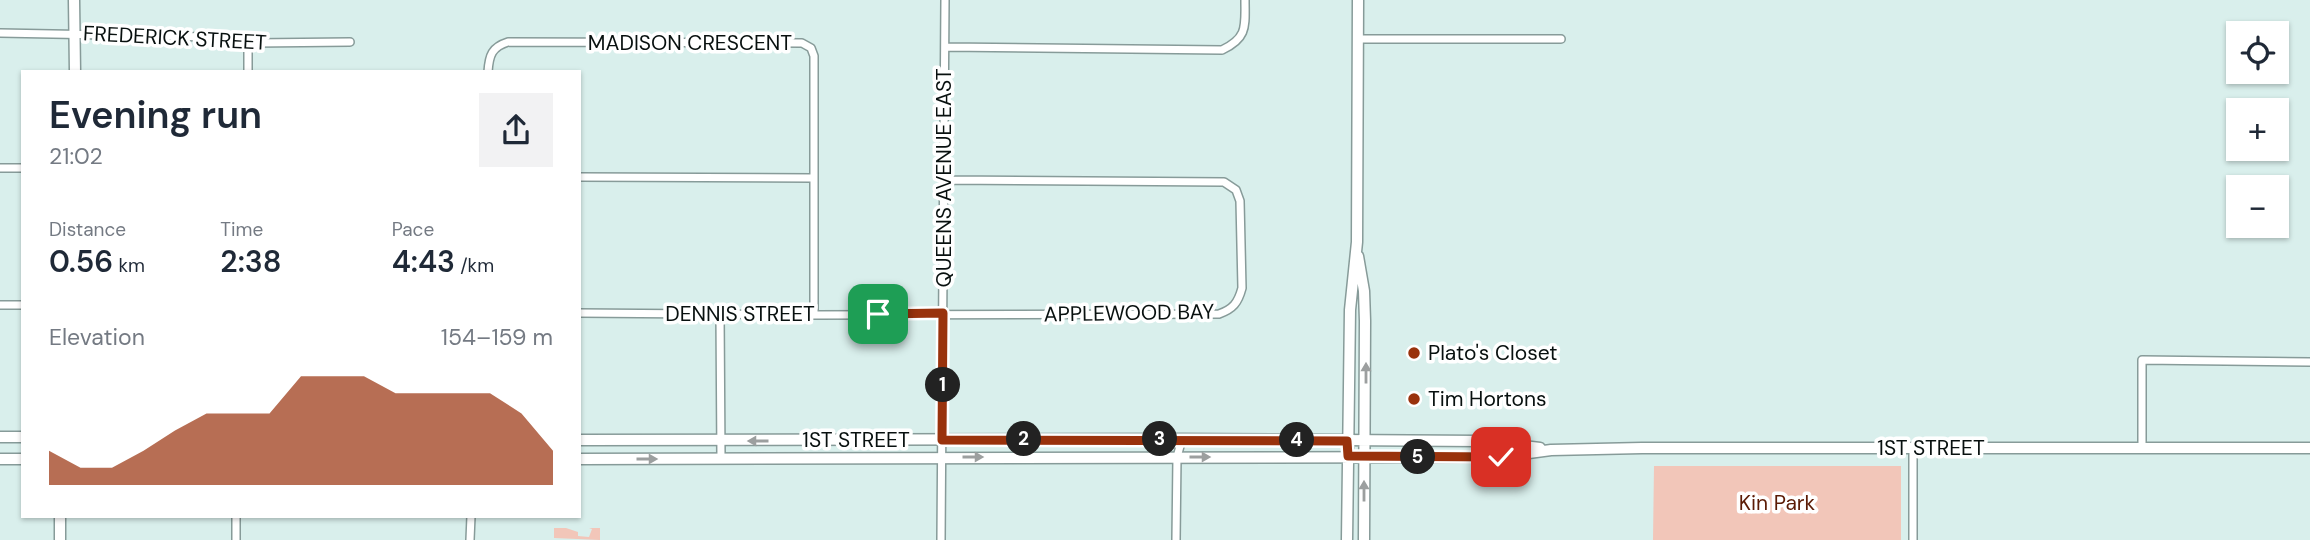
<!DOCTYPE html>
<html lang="en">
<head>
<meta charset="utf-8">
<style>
  body { margin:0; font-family:"DM Sans",sans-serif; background:#f2f2f3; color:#1f2937; height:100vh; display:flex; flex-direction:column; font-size:26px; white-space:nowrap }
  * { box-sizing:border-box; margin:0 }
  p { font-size:23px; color:#747a83 }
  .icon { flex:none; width:38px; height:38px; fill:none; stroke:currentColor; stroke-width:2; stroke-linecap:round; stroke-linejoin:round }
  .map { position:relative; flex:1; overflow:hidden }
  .details { position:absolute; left:21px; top:70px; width:560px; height:448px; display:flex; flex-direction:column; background:#fff; border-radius:0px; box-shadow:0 2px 5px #0004 }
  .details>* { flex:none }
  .controls { position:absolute; left:2226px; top:21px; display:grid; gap:14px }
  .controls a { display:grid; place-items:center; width:63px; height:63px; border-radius:0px; background:#fff; box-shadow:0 2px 5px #0004; font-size:35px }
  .pin { position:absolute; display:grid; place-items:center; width:60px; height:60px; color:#fff; margin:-30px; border-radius:14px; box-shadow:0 4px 10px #0006 }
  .km { position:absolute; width:35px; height:35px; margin:-18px; border-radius:50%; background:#222; color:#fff; font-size:19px; line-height:35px; text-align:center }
  .round { display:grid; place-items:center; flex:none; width:74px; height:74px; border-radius:0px; background:#f2f2f3 }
  .head { display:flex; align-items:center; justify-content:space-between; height:119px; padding:0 28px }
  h1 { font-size:38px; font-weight:600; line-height:52px }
  .figures { display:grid; grid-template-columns:repeat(3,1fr); gap:10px; height:119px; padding:7px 28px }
  .figures div { display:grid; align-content:center }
  .figures b { font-size:30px; font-weight:600 }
  .figures small { font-size:19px; font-weight:400 }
  .figures p { font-size:19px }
  .chart { height:196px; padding:14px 28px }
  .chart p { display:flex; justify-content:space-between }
  .chart svg { width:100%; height:126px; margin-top:7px; fill:#99320c; opacity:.7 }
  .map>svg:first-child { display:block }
  .green { fill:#f2c6b9 }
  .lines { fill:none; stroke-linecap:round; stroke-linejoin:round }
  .street-casing { stroke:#879b99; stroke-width:10 }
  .secondary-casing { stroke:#879b99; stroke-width:13 }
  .street { stroke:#fff; stroke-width:7 }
  .secondary { stroke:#fff; stroke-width:10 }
  .oneway { fill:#9c9f9f }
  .route-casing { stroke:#fff; stroke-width:14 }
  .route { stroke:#99320c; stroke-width:9 }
  .poi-dot { fill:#99320c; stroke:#fff; stroke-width:2.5 }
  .labels { text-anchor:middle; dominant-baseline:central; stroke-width:7; stroke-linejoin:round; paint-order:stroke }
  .street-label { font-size:21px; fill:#08100f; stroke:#fff }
  .poi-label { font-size:21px; fill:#08100f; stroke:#fff; text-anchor:start }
  .park-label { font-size:21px; fill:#5b1b05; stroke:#fff }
</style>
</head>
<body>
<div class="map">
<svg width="2310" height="540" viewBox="0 0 2310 540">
  <rect width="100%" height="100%" fill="#d9efec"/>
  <path class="green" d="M1654,466H1901V540H1653Z
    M554,528H566L578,532V536L589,537L592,529L589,528H600V540L554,538Z"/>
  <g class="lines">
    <defs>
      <path id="street" d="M0,33L210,37L248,43L350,42
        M1358,39H1561
        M945,47L1222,50C1248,38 1245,26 1245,0
        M248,72V43
        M488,72C489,55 492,47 508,42L802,43L811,48L814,56V315
        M0,168H23
        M579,177L813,178
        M0,305H23
        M579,313L814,315L1219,314C1233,309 1238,303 1242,288L1240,201L1236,190L1224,182L944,180
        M720,314L721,459
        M2142,447V360L2310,362
        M236,540V516
        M470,540L471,516
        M941,540L945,0
        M1176,540L1177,457L1182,439
        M1913,540V448"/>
      <path id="secondary" d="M74,0L75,72
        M1358,256L1364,291L1365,321L1364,540
        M0,437H23
        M579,440L1182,439L1480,441L1540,448
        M0,459H23
        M579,459L1501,457L1551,450L1642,448H2310
        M60,540V516
        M1347,540L1350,310L1357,242L1358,0"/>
    </defs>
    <use href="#street" class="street-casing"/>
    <use href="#secondary" class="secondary-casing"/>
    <use href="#street" class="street"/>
    <use href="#secondary" class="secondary"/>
  </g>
  <defs><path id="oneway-solid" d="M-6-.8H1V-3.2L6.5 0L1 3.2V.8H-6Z" transform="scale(1.75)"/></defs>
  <g class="oneway">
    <use href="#oneway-solid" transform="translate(1366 373) rotate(-90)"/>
    <use href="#oneway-solid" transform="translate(758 441) rotate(180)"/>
    <use href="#oneway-solid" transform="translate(973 457)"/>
    <use href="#oneway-solid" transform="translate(1200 457)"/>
    <use href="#oneway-solid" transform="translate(647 459)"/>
    <use href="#oneway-solid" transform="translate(1364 491) rotate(-90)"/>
  </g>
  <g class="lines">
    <defs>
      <path id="route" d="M878,314L943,313L942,440L1347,441L1348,456L1501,457"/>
    </defs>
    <use href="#route" class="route-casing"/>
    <use href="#route" class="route"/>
  </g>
  <g class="poi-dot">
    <circle cx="1414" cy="353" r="7"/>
    <circle cx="1414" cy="399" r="7"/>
  </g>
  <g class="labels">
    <g class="street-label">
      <text transform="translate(175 38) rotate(3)">FREDERICK STREET</text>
      <text x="690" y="43">MADISON CRESCENT</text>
      <text transform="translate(944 178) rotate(-90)">QUEENS AVENUE EAST</text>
      <text transform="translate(1129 313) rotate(-1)">APPLEWOOD BAY</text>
      <text x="740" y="314">DENNIS STREET</text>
      <text x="856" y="440">1ST STREET</text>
      <text x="1931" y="448">1ST STREET</text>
    </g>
    <g class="poi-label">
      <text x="1428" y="353">Plato's Closet</text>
      <text x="1428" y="399">Tim Hortons</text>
    </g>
    <g class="park-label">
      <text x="1777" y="503">Kin Park</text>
    </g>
  </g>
</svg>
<div class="controls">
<a><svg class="icon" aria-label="locate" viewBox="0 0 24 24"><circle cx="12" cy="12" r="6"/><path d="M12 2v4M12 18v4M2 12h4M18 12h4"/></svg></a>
<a>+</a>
<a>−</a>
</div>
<div class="pin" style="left:878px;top:314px;background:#1e9e55"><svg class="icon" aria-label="arrive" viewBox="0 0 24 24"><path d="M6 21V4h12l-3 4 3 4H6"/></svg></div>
<div class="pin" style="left:1501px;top:457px;background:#d93025"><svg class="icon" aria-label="check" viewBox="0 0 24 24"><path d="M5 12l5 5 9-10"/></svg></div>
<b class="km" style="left:943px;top:385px">1</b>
<b class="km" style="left:1024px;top:439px">2</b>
<b class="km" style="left:1160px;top:439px">3</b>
<b class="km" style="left:1297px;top:440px">4</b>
<b class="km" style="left:1418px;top:457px">5</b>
<section class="details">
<div class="head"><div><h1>Evening run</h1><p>21:02</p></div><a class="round"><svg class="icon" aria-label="share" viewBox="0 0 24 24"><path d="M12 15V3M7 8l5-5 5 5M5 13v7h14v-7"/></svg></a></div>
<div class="figures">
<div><p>Distance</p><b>0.56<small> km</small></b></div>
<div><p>Time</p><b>2:38</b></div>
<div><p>Pace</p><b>4:43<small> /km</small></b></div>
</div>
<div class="chart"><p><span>Elevation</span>154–159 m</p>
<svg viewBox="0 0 160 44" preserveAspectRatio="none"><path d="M0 44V32L10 38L20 38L30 32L40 25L50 19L60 19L70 19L80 6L90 6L100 6L110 12L120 12L130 12L140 12L150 19L160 32V44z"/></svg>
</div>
</section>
</div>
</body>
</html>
